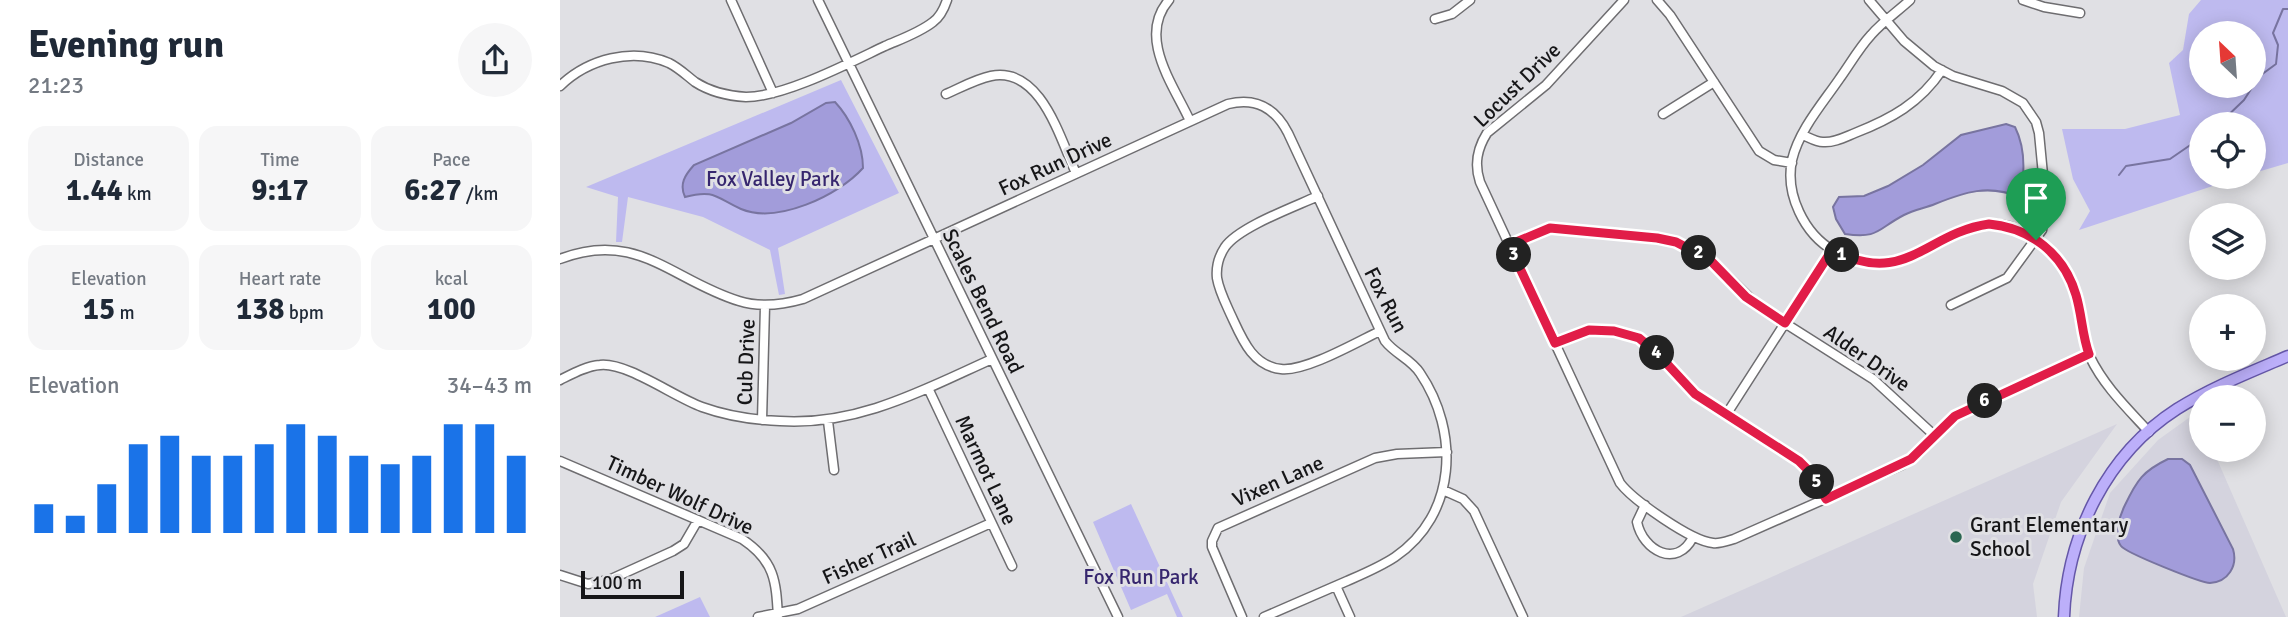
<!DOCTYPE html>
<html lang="en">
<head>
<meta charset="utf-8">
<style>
  body { margin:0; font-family:Signika,sans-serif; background:#f6f6f7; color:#1f2937; height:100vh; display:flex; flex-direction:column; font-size:26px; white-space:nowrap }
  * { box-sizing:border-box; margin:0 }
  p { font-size:23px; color:#747a83 }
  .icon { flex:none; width:38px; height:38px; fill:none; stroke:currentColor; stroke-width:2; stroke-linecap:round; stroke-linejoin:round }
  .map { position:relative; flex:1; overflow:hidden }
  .details { display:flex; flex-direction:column; background:#fff; width:560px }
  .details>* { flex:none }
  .needle { width:46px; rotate:335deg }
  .buttons { position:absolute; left:1629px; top:21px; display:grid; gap:14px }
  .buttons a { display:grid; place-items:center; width:77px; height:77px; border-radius:50%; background:#fff; box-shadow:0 4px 18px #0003; font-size:35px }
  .scale { position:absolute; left:21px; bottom:18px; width:103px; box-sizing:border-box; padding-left:7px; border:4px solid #161618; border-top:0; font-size:19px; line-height:24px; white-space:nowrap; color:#161618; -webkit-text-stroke:5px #e0e0e4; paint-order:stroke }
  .pin { position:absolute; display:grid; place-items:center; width:60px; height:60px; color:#fff; margin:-72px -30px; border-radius:50% 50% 50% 0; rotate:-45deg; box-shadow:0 0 7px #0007 }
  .pin .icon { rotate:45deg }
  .km { position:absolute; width:35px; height:35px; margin:-18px; border-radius:50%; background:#222; color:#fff; font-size:19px; line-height:35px; text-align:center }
  .round { display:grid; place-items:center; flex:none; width:74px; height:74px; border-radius:37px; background:#f6f6f7 }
  .overview { display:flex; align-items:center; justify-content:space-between; height:119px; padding:0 28px }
  h1 { font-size:38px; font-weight:700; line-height:52px }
  .metrics { display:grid; grid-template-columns:repeat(3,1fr); gap:10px; height:119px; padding:7px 28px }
  .metrics div { display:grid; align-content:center; border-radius:18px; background:#f6f6f7; text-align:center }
  .metrics b { font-size:30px; font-weight:700 }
  .metrics small { font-size:19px; font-weight:400 }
  .metrics p { font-size:19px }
  .chart { height:196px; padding:14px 28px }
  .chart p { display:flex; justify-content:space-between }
  .chart svg { width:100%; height:126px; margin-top:7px; stroke:#1a73e8; stroke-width:6 }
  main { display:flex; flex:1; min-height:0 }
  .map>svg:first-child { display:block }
  .built { fill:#d4d3de }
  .green { fill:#bebaef; fill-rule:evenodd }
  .water { fill:#a29cda; stroke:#7874a0; stroke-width:2 }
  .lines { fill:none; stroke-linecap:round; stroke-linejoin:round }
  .stream { stroke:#7874a0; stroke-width:2 }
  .minor-casing { stroke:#6e6d70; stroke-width:11 }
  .major-casing { stroke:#6557a8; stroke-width:13 }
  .minor { stroke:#fff; stroke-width:8 }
  .major { stroke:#bcaffa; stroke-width:10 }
  .route-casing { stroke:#fff; stroke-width:14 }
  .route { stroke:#e11d48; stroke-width:9 }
  .poi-dot { fill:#2a6651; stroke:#e0e0e4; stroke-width:2.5 }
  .labels { text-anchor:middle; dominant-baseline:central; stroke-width:6; stroke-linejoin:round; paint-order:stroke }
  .street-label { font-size:21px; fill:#161618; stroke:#e0e0e4 }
  .park-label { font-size:21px; fill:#36266e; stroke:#e0e0e4 }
  .poi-label { font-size:21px; fill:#161618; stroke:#e0e0e4; text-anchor:start }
</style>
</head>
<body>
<main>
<section class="details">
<div class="overview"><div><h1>Evening run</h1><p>21:23</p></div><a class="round"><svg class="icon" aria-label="share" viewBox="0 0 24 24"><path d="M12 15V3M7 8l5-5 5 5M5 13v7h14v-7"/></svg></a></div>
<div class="metrics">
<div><p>Distance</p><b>1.44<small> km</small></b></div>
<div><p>Time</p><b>9:17</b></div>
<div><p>Pace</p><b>6:27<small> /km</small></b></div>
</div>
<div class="metrics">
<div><p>Elevation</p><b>15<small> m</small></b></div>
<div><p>Heart rate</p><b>138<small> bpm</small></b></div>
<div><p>kcal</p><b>100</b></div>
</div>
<div class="chart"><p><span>Elevation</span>34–43 m</p>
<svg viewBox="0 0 160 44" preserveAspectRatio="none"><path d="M5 44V34M15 44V38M25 44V27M35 44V13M45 44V10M55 44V17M65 44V17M75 44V13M85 44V6M95 44V10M105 44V17M115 44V20M125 44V17M135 44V6M145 44V6M155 44V17"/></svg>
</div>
</section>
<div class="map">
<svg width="1728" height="617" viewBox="0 0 1728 617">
  <rect width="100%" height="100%" fill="#e0e0e4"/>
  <path class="built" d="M1637,412L1641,423L1642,450H1653L1726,617H1519L1524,568L1550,493L1598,440Z
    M1557,424L1501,502L1473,584L1477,617H1121Z"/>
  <path class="green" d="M1641,0H1728V163L1694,173V124H1642V177H1680L1519,230L1530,211L1513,179L1502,129H1565L1620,115L1609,63L1623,50L1629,14ZM1642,33H1694V86H1642Z
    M281,80L339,193L218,248L225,294L219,295L210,250L143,217L68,197L62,242H56L58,197L26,187Z
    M571,504L623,617H617L607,594L571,610L533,522Z
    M140,597L150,617H95Z"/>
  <path class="water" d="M275,102C290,118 303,145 303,168C278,196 217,224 181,209C156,198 155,189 125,197C119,184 125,175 134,165L231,123L266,103Z
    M1446,124L1455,127C1466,149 1465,173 1460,197C1428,184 1405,192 1375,204C1365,208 1354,210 1344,215C1317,229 1319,239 1285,234L1276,219L1273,207L1279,197L1304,196L1328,186L1363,165L1401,135Z
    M1608,459H1622L1630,465L1673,549C1678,566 1668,582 1650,583C1641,583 1566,553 1561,546C1553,536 1560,515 1565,505C1577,480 1583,471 1608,459Z"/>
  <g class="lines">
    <path class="stream" d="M1694,85L1701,75L1716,64L1718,45L1713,33L1723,9H1728
      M1659,124L1684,100L1693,86
      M1559,175L1566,166L1610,159L1642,137"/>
    <defs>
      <path id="minor" d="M171,0L213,93
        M258,0L558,617
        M609,0C577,37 613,84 630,121
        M1064,0L986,85L927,133C917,149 914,164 920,182L1060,483C1073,500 1131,541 1153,543C1160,544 1167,541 1174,539L1342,465L1359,453L1395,416L1529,354
        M1097,0L1110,15L1199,151L1214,160L1232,163
        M1309,0L1344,41L1374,66L1393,76L1442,91L1463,103L1476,122L1479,133L1486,206L1482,230L1447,278L1391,305
        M1350,0C1337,12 1322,22 1311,35C1299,48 1290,64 1280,78C1263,103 1239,130 1232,160C1225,194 1244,234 1274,251C1355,298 1397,192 1468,234C1493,249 1512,272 1517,300C1521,320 1522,339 1530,357C1544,386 1567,408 1589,432
        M1463,0L1484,7L1520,13
        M875,19L892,14L910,0
        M0,86C28,59 72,47 109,63C119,68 126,75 135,82C149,91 168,96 186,97C224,97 289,63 325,46C341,39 359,33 373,22C380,17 384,9 387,0
        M386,94C400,88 416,79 431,76C481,66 500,139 516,173
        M1103,114L1154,82
        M1243,135C1250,138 1256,142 1263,142C1274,143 1285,137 1295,133C1331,119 1360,103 1382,70
        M758,196C734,207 679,227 665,247C659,256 656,268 657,278C659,290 665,302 670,313C681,336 691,366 721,369C745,372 797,342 820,331
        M949,245L990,228L1097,238L1116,242L1150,259L1198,306L1313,379L1375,436
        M0,259C77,229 113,281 179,301C201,308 222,305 243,299L668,104C696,97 715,108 728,133L825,341C835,354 851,359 860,373C900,432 897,515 835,557C820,567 803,574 787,581C759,593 732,605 704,617
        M995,343L1029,330L1054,331L1079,338L1097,353L1135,394L1239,461L1250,472L1266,499
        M0,380C12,374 26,366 40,365C67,362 114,397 142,407C167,416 194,420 220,421C298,426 363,390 432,359
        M368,388L452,566
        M1166,415L1272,250
        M202,420L205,306
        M268,421L274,470
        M0,461L182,539C215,561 216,581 218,617
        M883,490L903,499L914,511L963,617
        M1085,505L1077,522C1083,551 1117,569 1133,537
        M0,575L28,584L49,580L113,551L124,544L138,520
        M776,586L790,617
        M198,617L238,609L431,523
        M682,617L652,547V541L658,528L815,458L837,454L887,452"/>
      <path id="major" d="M1504,617C1507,535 1547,454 1617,409C1652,387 1691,372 1728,356"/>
    </defs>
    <use href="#minor" class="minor-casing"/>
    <use href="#major" class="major-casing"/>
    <use href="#minor" class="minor"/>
    <use href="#major" class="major"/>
  </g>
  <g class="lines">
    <defs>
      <path id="route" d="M1429,224C1471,228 1504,254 1516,295C1522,315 1522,335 1529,354L1395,416L1351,459L1266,499L1250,472L1239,461L1135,394L1097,353L1079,338L1054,331L1029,330L995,343L949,245L990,228L1097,238L1116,242L1150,260L1186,297L1225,323L1272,250C1346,288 1365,233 1429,224Z"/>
    </defs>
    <use href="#route" class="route-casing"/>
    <use href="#route" class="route"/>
  </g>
  <circle class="poi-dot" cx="1396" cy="537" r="7"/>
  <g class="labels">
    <g class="street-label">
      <text transform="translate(957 85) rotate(-44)">Locust Drive</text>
      <text transform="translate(495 164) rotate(-25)">Fox Run Drive</text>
      <text transform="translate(826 300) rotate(63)">Fox Run</text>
      <text transform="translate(423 301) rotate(64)">Scales Bend Road</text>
      <text transform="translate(1307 358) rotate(35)">Alder Drive</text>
      <text transform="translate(186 362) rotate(-88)">Cub Drive</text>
      <text transform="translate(426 470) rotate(65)">Marmot Lane</text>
      <text transform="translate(718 481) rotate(-24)">Vixen Lane</text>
      <text transform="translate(120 495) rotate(25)">Timber Wolf Drive</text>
      <text transform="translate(309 558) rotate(-24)">Fisher Trail</text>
    </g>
    <g class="park-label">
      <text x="213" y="179">Fox Valley Park</text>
      <text x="581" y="577">Fox Run Park</text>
    </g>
    <g class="poi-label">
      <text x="1410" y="525">Grant Elementary<tspan x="1410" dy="24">School</tspan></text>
    </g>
  </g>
</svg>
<div class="buttons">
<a><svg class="needle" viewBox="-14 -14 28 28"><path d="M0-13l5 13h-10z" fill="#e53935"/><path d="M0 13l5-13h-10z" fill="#747a83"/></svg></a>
<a><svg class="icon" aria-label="locate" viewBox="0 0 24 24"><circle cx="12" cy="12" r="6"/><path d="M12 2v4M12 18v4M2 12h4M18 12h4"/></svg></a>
<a><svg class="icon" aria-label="layers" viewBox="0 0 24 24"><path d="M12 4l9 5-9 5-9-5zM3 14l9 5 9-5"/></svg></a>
<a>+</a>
<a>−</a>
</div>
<div class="scale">100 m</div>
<div class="pin" style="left:1476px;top:240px;background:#1e9e55"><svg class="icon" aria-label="arrive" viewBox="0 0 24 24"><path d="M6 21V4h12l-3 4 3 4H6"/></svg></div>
<b class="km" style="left:1282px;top:255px">1</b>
<b class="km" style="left:1139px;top:253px">2</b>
<b class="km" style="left:954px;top:255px">3</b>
<b class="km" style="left:1097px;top:353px">4</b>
<b class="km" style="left:1257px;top:482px">5</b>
<b class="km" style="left:1425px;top:401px">6</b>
</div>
</main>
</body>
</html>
